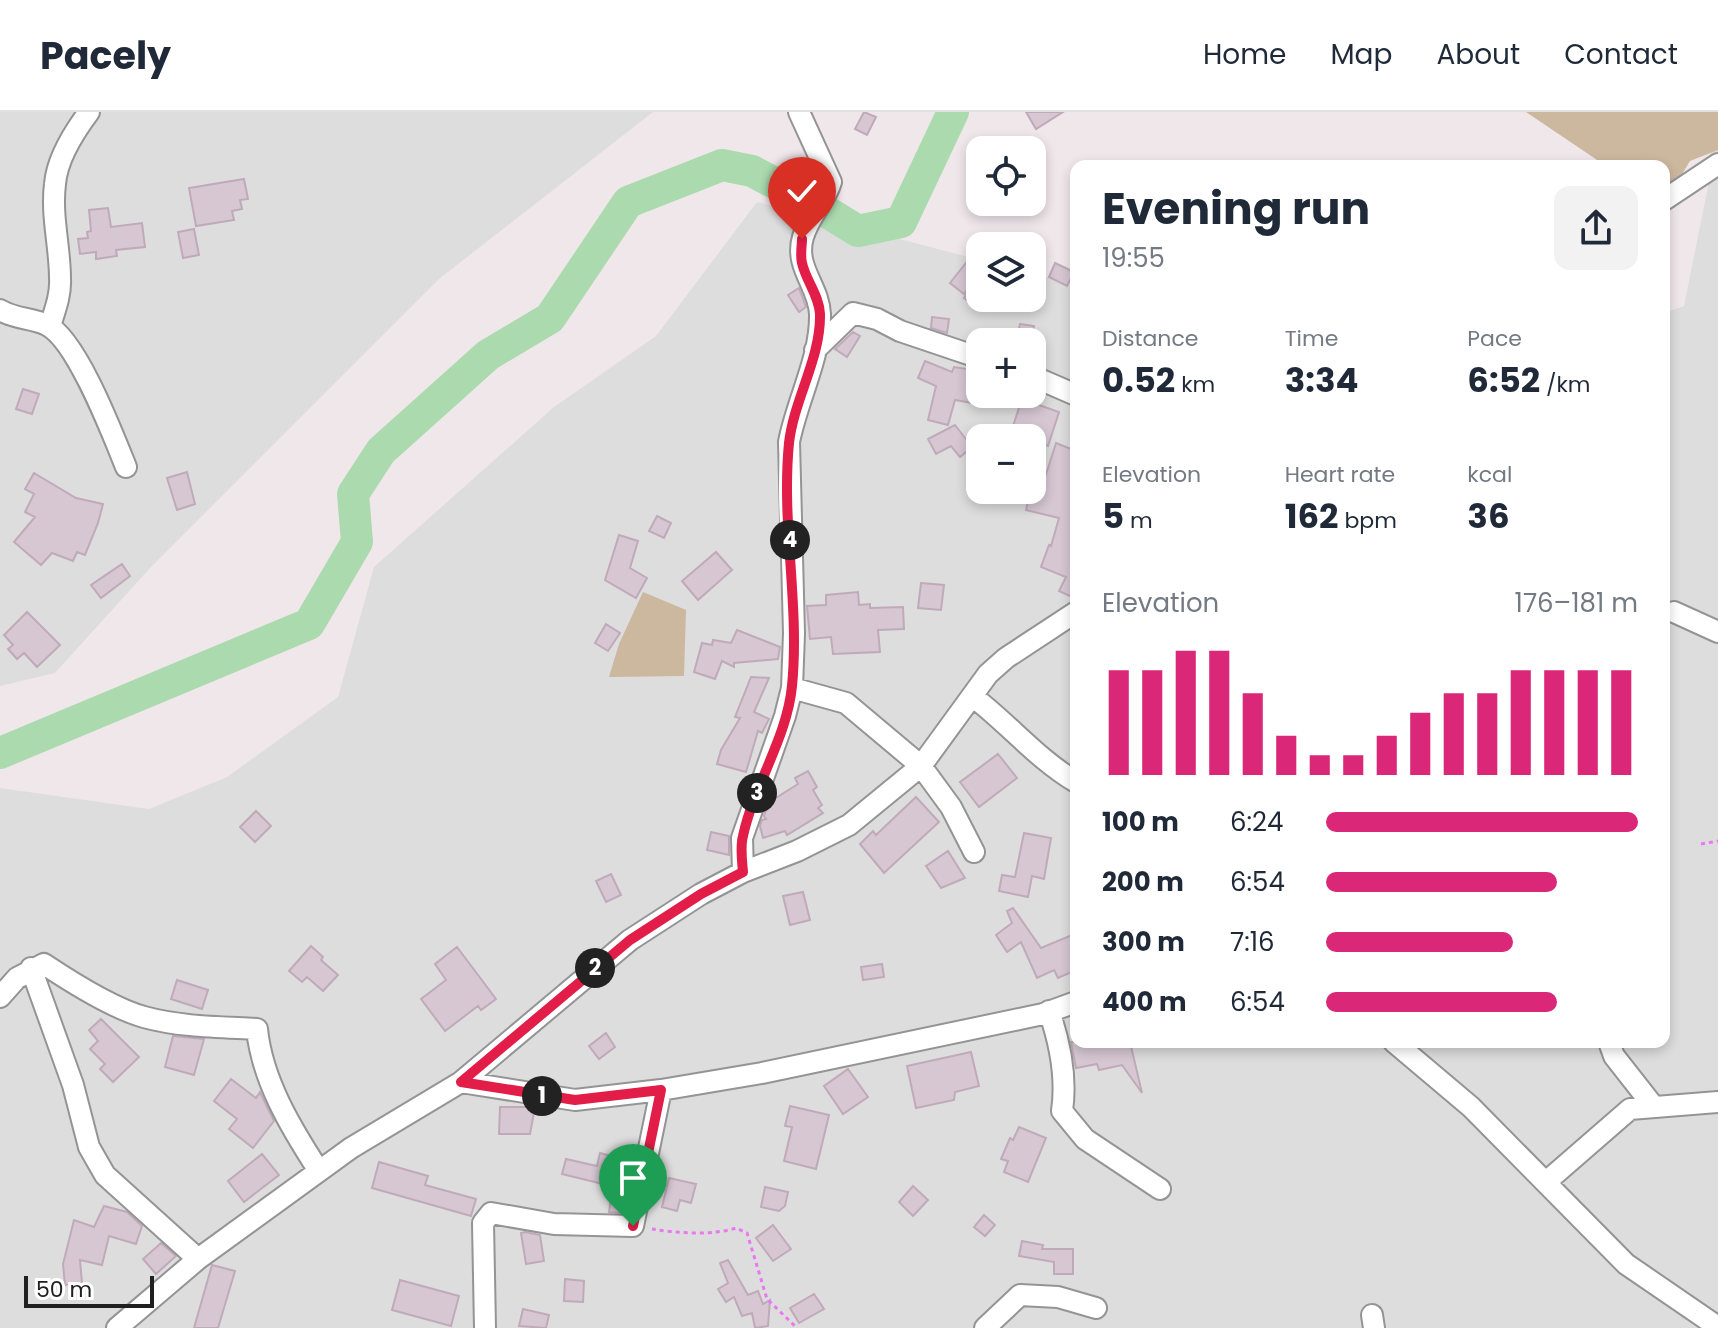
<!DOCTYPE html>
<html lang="en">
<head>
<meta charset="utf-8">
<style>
  body { margin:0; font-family:Poppins,sans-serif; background:#f2f2f3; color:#1f2937; height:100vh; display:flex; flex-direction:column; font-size:30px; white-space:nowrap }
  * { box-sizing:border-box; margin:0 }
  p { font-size:26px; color:#747a83 }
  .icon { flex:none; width:44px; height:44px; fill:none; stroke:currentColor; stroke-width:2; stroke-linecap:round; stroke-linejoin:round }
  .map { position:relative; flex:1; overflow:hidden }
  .details { position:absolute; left:1070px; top:48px; width:600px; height:888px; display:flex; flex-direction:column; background:#fff; border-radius:16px; box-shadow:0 4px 12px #0003 }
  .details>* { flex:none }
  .tools { position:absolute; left:966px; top:24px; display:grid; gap:16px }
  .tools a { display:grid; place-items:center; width:80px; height:80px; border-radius:16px; background:#fff; box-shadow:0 4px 12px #0003; font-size:40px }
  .scale { position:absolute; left:24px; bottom:20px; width:130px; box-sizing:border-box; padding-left:8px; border:4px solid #202020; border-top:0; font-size:22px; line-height:28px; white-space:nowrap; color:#202020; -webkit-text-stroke:6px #fff; paint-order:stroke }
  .pin { position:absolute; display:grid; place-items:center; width:68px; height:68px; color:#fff; margin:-82px -34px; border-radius:50% 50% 50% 0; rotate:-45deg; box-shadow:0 0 8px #0007 }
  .pin .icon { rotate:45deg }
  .km { position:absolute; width:40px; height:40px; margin:-20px; border-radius:50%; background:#222; color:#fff; font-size:22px; line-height:40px; text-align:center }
  .round { display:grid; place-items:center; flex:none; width:84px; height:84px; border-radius:16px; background:#f2f2f3 }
  .head { display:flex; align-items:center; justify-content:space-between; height:136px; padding:0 32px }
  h1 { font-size:44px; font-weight:700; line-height:60px }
  .stats { display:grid; grid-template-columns:repeat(3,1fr); gap:12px; height:136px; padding:8px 32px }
  .stats div { display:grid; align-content:center }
  .stats b { font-size:34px; font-weight:700 }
  .stats small { font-size:22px; font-weight:400 }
  .stats p { font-size:22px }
  .chart { height:224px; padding:16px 32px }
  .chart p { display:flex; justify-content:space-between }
  .chart svg { width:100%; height:144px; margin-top:8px; stroke:#db2777; stroke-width:6 }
  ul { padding:0 32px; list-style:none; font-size:26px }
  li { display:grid; grid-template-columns:128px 96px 1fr; align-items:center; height:60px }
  li i { height:20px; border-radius:10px; background:#db2777 }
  header { display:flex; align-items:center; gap:48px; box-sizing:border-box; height:112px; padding:0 40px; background:#fff; border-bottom:2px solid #e0e1e3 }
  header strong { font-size:38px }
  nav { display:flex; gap:44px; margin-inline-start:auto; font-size:28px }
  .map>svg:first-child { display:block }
  .residential { fill:#ddddde; fill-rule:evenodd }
  .forest { fill:#ccb79f }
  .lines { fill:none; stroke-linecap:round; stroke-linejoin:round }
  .river { stroke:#abdaae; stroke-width:32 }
  .building { fill:#d6c7d2; stroke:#c0aaba; stroke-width:2 }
  .street-casing { stroke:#949494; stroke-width:24 }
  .path { stroke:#e978f0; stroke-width:3; stroke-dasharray:4 4; stroke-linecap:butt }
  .street { stroke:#fff; stroke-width:20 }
  .route-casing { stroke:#fff; stroke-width:16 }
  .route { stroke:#e11d48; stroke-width:10 }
</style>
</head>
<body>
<header>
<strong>Pacely</strong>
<nav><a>Home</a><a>Map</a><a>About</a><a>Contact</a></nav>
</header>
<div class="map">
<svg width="1718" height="1216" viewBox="0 0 1718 1216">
  <rect width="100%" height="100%" fill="#f0e7eb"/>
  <path class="residential" d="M0,0H653L439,167L151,455L55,561L0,574Z
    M1707,0H1718V1216H0V676L149,697L227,665L338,585L374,455L554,295L656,224L757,90L980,148V186H1032V161L1076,173V930H1664V201L1684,194L1711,60ZM980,230H1032V282H980ZM980,326H1032V378H980Z"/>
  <path class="forest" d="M1526,0H1718V38L1690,49L1664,92V54H1606Z
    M643,480L686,498L684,564L609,565L619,532Z"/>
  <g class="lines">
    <path class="river" d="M0,641L309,512L357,430L353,382L381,339L488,243L550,206L628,90L722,53L752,59L809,89L858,119L901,110L953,0"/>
  </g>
  <path class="building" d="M864,0L876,5L867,23L855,17Z
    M1026,0H1063L1036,17Z
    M244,67L248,87L240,88L242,97L232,99L234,108L196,114L189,76Z
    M108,96L111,115L142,111L145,135L116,138L117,144L96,147V140L80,142L78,127L88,126L87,120L91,119L89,98Z
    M194,117L199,143L183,146L178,120Z
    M977,137L980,139V145L969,167L973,170L964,182L950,171Z
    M1055,151L1074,160L1067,174L1049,165Z
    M971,175L980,181V186H984L978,196L964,186Z
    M799,176L806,195L799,200L788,183Z
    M932,205L949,207L947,221L931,216Z
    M1020,212L1034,214L1031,230H1016Z
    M853,220L860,224L847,245L835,237Z
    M925,249L952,260L954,255L980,259L978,292L955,288L948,313L928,308L936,274L918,266Z
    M23,277L39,282L32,302L16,297Z
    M1022,287L1059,300L1048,334L1032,328L1034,324L1012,317Z
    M955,313L972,335L960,345L951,334L936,342L928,327Z
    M1056,331L1076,339V487L1059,479L1066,465L1041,455L1049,433L1051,434L1059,406L1026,398L1032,373L1042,375Z
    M187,360L195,392L177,398L167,366Z
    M34,361L76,386L103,392L98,411L85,443L77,440L73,449L52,441L41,453L14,430L35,405L25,400L34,382L25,377Z
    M657,404L671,411L664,426L649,419Z
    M619,423L638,429L630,456L647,466L636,486L605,468Z
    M716,440L732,458L698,488L682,469Z
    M122,452L130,464L101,486L91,473Z
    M921,471L944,473L941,498L918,496Z
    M858,480L859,493L870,492V496L903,495L904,517L878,518L880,540L833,542L831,525L810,527L807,494L826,493V483Z
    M27,500L60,533L37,555L24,541L17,547L8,537L13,533L4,523Z
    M606,512L620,521L608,539L595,531Z
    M737,518L780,535L778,547L734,551V555L722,549L715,567L694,560L702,531L712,533L713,528L731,531Z
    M751,565L769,566L754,600L769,607L762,621L758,619L746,660L717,652L721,638L740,606L735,605Z
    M998,642L1017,666L979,695L960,670Z
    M808,659L817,675L813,678L822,693L818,696L823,701L787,723L785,719L763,726L760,714L762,708L766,707L764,704L768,691L798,672L795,666Z
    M916,685L939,710L884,761L860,732L873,719L876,723Z
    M256,699L271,714L255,730L240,715Z
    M711,720L729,724V743L707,738Z
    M1024,721L1051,726L1044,767L1032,764L1028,785L999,779L1002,763L1015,765Z
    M948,739L965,766L941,776L926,754Z
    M611,762L621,783L606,790L596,769Z
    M803,780L810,808L790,813L783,784Z
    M1013,796L1041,836L1072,823L1076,832V858L1058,866L1054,858L1037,866L1021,830L1007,840L996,823L1012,811L1007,799Z
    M311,834L323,845L321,848L338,863L323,879L307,865L302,870L289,859Z
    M457,835L496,887L481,898L478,894L445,919L421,887L446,868L435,852Z
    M882,852L884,865L863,868L861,855Z
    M177,868L208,878L202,897L171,887Z
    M101,907L139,945L113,970L100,957L105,952L90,937L98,929L89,918Z
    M606,921L615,935L599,947L589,934Z
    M173,924L204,927L194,963L165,955Z
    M1071,930H1130L1142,981L1122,953L1099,958L1097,952L1076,956Z
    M971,940L979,974L955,980L954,988L916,996L907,954Z
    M848,957L868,985L843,1002L824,974Z
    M231,967L256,986L260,980L274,1009L253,1036L229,1017L237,1007L214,989Z
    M790,994L829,1003L816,1057L784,1049L792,1015L785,1014Z
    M500,995H535L530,1022H499Z
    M1019,1015L1046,1026L1028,1070L1004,1060L1008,1049L1001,1047L1010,1026L1013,1028Z
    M600,1041L622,1047L615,1075L562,1062L566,1047L597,1054Z
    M262,1042L279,1063L244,1090L228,1069Z
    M379,1050L428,1064L425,1073L476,1087L471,1104L372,1076Z
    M669,1066L696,1072L691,1091L680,1088L677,1099L662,1095Z
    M913,1074L928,1088L913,1104L899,1090Z
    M765,1075L788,1080L785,1094L779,1099L761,1095Z
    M611,1085L624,1086L622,1101L609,1100Z
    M104,1094L127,1100L142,1114L136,1132L109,1124L102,1153L80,1148L82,1171L65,1173L63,1152L74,1108L94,1115Z
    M984,1103L995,1113L985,1124L974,1115Z
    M773,1113L791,1137L773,1149L756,1126Z
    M525,1120L540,1123L544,1149L526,1152L521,1121Z
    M1022,1129L1043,1133L1042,1137H1073V1162H1054V1150L1019,1144Z
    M161,1131L176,1144L156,1162L143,1147Z
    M728,1148L748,1183L758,1179L763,1192L770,1188L768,1214L755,1216L752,1201L742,1204L734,1185L726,1190L718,1177L728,1171L720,1151Z
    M212,1153L235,1159L218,1216H194Z
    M565,1167L584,1169L583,1190L564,1189Z
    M400,1168L459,1184L451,1214L392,1198Z
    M814,1182L824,1197L799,1211L790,1196Z
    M523,1197L549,1203L546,1216L519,1214Z"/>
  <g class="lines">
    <defs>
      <path id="street" d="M1664,88L1718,52
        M0,198C14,207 33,206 47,213C77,228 113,323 126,355
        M50,214C55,198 61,183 60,166C60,135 51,104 55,72C57,47 74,20 89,0
        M815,238L853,201L877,207L900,219L980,246
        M1032,264L1076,283
        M1674,500L1718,520
        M792,576L846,591L921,654L951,695L974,740
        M972,584C1008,611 1037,647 1076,670
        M743,760L742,726L785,604L792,576L794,521L789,330C797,288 821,245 820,202C819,174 794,155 803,125C809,104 825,90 831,70L799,0
        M31,856L73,973L89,1035L105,1063L198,1147
        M0,885L17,866L44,852C71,870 112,896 144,905C180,915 220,915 257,917C262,968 291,1016 319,1059
        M1049,899C1060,931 1067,965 1062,999L1085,1027L1160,1077
        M1394,930L1471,995L1626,1152L1718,1215
        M1609,930L1614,944L1654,995
        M461,970L575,988L661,978L762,961L1043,902L1076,890
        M1546,1070L1630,997L1718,990
        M1372,1203L1374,1216
        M117,1216L198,1147L351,1036L461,970L630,828L701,782L743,760L797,739L849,713L921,654L988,562L1006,546L1076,500
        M485,1216L483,1111L491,1101L554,1112L633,1114L661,978
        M985,1216L1020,1183L1058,1185L1096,1196"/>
    </defs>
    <use href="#street" class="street-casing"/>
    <path class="path" d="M1701,732L1718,729
      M652,1117C677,1121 711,1124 736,1116L747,1121L767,1187L797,1216"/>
    <use href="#street" class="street"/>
  </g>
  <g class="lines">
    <defs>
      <path id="route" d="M633,1114L661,978L575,988L461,970L630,828L701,782L743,760C742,748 740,735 743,724C754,673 787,626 792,574C800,493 781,412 789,331C794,287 821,246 820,202C819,183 806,169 802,151C800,143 802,134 802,127"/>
    </defs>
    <use href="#route" class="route-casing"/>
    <use href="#route" class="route"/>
  </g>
</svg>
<div class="tools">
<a><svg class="icon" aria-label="locate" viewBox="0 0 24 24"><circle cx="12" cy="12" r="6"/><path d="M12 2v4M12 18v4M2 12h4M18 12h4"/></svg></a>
<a><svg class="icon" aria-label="layers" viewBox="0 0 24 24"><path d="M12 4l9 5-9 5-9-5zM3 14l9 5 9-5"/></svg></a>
<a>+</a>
<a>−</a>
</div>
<div class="scale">50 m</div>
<div class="pin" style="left:633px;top:1114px;background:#1e9e55"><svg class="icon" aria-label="arrive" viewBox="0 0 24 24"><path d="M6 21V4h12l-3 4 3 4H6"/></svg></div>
<div class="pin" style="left:802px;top:127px;background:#d93025"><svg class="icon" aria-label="check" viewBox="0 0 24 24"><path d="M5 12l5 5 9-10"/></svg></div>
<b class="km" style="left:542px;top:984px">1</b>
<b class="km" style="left:595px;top:856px">2</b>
<b class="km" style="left:757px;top:681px">3</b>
<b class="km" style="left:790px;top:428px">4</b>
<section class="details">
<div class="head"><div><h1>Evening run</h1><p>19:55</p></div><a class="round"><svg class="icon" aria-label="share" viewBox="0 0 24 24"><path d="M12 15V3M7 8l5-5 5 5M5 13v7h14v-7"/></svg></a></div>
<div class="stats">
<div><p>Distance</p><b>0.52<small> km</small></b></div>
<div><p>Time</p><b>3:34</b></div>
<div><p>Pace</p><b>6:52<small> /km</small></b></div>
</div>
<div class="stats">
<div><p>Elevation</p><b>5<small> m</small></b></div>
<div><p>Heart rate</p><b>162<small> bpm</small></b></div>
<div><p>kcal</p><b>36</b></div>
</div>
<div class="chart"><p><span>Elevation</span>176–181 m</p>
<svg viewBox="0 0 160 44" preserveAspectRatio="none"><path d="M5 44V12M15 44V12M25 44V6M35 44V6M45 44V19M55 44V32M65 44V38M75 44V38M85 44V32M95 44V25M105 44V19M115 44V19M125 44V12M135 44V12M145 44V12M155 44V12"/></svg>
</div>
<ul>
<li><b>100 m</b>6:24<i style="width:100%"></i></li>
<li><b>200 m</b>6:54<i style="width:74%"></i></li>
<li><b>300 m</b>7:16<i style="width:60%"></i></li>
<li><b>400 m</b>6:54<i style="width:74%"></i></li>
</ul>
</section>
</div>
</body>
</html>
